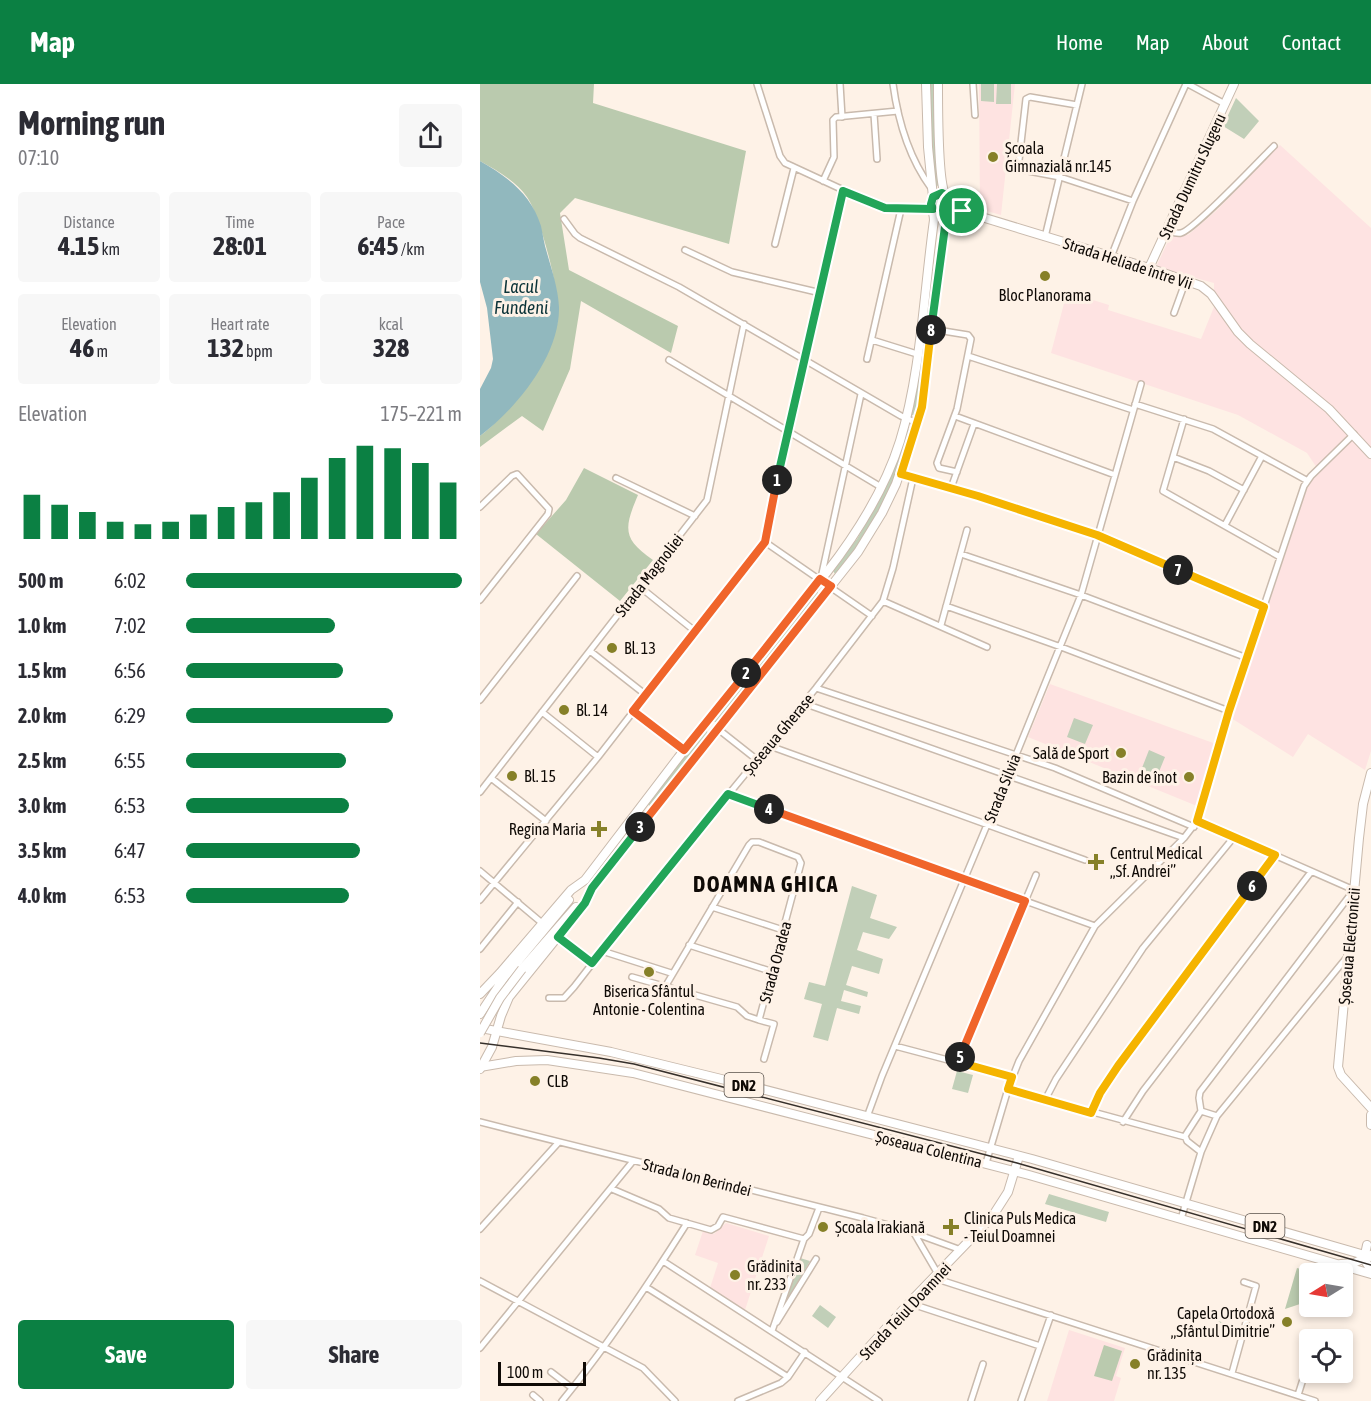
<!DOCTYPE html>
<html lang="en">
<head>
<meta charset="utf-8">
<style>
  body { margin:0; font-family:"Asap Condensed",sans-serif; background:#f7f7f7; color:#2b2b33; height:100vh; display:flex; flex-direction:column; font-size:22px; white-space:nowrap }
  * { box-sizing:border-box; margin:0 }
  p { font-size:20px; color:#7c7c81 }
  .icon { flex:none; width:33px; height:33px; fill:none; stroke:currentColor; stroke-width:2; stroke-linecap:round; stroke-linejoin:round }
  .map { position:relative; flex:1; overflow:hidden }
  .drawer { display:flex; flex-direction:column; background:#fff; width:480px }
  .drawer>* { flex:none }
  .needle { width:39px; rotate:259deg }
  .fabs { position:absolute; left:819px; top:1179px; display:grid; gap:12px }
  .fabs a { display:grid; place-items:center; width:54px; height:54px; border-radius:6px; background:#fff; box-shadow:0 3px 9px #0003; font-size:30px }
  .scale { position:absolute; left:18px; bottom:15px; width:88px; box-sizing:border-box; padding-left:6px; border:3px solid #0f0a06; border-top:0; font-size:16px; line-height:21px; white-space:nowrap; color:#0f0a06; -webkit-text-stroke:4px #fef2e7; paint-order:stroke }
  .pin { position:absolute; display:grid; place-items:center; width:51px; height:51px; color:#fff; margin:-26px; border:3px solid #fff; border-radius:50%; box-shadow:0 2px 6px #0007 }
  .km { position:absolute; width:30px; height:30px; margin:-15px; border-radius:50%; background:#222; color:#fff; font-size:16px; line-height:30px; text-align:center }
  .round { display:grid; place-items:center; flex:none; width:63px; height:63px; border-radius:6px; background:#f7f7f7 }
  .head { display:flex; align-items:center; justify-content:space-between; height:102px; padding:0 18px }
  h1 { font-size:33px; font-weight:700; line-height:45px }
  .stats { display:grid; grid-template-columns:repeat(3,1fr); gap:9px; height:102px; padding:6px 18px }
  .stats div { display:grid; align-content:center; border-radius:6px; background:#f7f7f7; text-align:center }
  .stats b { font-size:26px; font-weight:700 }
  .stats small { font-size:16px; font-weight:400 }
  .stats p { font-size:16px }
  .chart { height:168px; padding:12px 18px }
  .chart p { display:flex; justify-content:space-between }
  .chart svg { width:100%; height:108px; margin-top:6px; stroke:#0b8043; stroke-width:6 }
  .button { display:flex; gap:12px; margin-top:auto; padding:12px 18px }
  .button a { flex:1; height:69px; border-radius:6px; background:#0b8043; color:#fff; font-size:24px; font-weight:700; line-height:69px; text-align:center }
  .button a+a { background:#f7f7f7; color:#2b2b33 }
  ul { padding:0 18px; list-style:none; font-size:20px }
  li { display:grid; grid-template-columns:96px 72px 1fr; align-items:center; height:45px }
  li i { height:15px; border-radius:8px; background:#0b8043 }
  header { display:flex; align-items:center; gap:36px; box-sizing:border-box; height:84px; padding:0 30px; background:#0b8043; color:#fff }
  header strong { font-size:28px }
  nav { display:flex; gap:33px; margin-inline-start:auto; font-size:21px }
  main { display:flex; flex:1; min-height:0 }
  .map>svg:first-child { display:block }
  .industrial { fill:#fee3e2 }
  .education { fill:#fee3e1 }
  .green { fill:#c1cfb8 }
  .forest { fill:#bacaae }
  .water { fill:#91b8be }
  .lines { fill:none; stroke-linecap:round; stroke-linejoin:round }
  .street-casing { stroke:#c9baad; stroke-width:8 }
  .secondary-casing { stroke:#c9baad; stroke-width:10 }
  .primary-casing { stroke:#c9baad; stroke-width:10 }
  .street { stroke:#fff; stroke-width:5 }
  .secondary { stroke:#fff; stroke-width:8 }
  .primary { stroke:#fff; stroke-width:8 }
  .tram { stroke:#36302b; stroke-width:1.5 }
  .secondary-bridge-casing { stroke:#c9baad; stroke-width:10; stroke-linecap:butt }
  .secondary-bridge { stroke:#fff; stroke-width:8 }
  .split-1-casing { stroke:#fff; stroke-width:12 }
  .split-2-casing { stroke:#fff; stroke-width:12 }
  .split-3-casing { stroke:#fff; stroke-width:12 }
  .split-4-casing { stroke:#fff; stroke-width:12 }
  .split-5-casing { stroke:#fff; stroke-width:12 }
  .split-6-casing { stroke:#fff; stroke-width:12 }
  .split-7-casing { stroke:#fff; stroke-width:12 }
  .split-8-casing { stroke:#fff; stroke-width:12 }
  .split-9-casing { stroke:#fff; stroke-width:12 }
  .split-1 { stroke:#22a559; stroke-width:8 }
  .split-2 { stroke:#f0652b; stroke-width:8 }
  .split-3 { stroke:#f0652b; stroke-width:8 }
  .split-4 { stroke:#22a559; stroke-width:8 }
  .split-5 { stroke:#f0652b; stroke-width:8 }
  .split-6 { stroke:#f5b400; stroke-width:8 }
  .split-7 { stroke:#f5b400; stroke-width:8 }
  .split-8 { stroke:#f5b400; stroke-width:8 }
  .split-9 { stroke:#22a559; stroke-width:8 }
  .poi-dot { fill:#868028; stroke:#fef2e7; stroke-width:2 }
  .labels { text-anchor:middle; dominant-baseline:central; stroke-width:6; stroke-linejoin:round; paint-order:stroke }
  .shield { fill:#fef2e7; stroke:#57504a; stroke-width:1.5 }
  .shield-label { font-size:15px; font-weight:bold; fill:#0f0a06 }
  .poi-label { font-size:16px; fill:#0f0a06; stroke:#fef2e7; text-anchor:start }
  .street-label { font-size:16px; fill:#0f0a06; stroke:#fef2e7 }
  .water-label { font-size:18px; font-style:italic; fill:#0b3338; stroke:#fef2e7 }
  .district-label { font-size:22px; font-weight:bold; letter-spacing:1.5px; fill:#0f0a06; stroke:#fef2e7 }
</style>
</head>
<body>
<header>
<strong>Map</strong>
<nav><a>Home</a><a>Map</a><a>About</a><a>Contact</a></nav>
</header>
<main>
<section class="drawer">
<div class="head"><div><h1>Morning run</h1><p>07:10</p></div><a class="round"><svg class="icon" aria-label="share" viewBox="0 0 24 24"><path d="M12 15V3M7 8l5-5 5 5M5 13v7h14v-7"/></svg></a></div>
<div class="stats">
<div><p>Distance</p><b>4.15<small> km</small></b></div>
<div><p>Time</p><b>28:01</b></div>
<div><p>Pace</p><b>6:45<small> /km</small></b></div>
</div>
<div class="stats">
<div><p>Elevation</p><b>46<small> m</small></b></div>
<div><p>Heart rate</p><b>132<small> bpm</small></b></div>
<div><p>kcal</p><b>328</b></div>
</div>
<div class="chart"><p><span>Elevation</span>175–221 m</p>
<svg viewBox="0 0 160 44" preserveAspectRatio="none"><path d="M5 44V26M15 44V30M25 44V33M35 44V37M45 44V38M55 44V37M65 44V34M75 44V31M85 44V29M95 44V25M105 44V19M115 44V11M125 44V6M135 44V7M145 44V13M155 44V21"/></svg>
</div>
<ul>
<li><b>500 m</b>6:02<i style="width:100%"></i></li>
<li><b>1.0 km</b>7:02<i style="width:54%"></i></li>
<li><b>1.5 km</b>6:56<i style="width:57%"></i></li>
<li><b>2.0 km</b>6:29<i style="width:75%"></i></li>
<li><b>2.5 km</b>6:55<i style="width:58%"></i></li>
<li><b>3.0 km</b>6:53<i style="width:59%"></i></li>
<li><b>3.5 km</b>6:47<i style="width:63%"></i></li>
<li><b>4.0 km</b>6:53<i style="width:59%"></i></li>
</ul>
<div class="button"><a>Save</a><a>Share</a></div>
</section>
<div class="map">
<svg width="891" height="1317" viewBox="0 0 891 1317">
  <rect width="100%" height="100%" fill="#fef2e7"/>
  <path class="industrial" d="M800,61L891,144V667L885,686L828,650L813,673L751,634L828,401L839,387L827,369L758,331L571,269L587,208L629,221L628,226L721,255L734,223V199L676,183L691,151H708L736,127Z"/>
  <path class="education" d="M499,0H535L521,131L500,125Z
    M570,600L736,660L717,722L548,653Z
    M246,1139L289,1152L265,1226L230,1204L238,1179L215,1171L223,1147L234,1150Z
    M589,1246L645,1264L636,1292L641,1294L634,1317H567Z"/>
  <path class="green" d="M449,0H455L459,101L455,103L453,101Z
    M501,0H514V18L501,17Z
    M517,0H531V20H516Z
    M756,14L779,37L764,55L743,42Z
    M451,187L455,190L440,318L435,333L431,330Z
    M428,345L431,346C417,391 400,435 370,473C365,479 361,486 355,490L352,485L377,455L395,423Z
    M337,506L339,511L237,638H234L232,636Z
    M594,634L613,641L605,660L587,653Z
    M224,646L227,647L228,650L171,722H169L168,719Z
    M669,666L685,673L676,695L660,689Z
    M372,802L397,811L390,834L417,843L409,855L383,848L377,866L403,875L399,890L372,882L366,901L388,908L387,913L364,906L361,917L381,922L379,930L357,924L348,957L333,953L342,920L324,915L329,898L345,902Z
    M477,987L493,991L488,1009L472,1005Z
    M569,1110L629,1128L626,1138L565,1120Z
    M320,1174L330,1177L299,1231Z
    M340,1221L356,1233L348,1244L332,1232Z
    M738,1237L759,1243L755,1256L735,1250Z"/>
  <path class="forest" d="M0,0H114L113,19L266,67L249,160L95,114L80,129L89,186L198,242L191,269L101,217L90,285L63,347L42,332L0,363V352C29,330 44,299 62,268C67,260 75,250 77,240C83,217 61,133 47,113C36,97 16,86 0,77Z
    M104,384L158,411C144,444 142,455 173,476L140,517L56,450L86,416Z
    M817,1184L836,1189L830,1190L829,1217L805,1225Z
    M624,1261L642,1267L632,1297L614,1292Z"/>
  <path class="water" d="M0,77C28,93 51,110 61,142C63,151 64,160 67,169C72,187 78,204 79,223C80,271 37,324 0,352V305L11,284L13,275L7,224L0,198Z"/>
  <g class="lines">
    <defs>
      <path id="street" d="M277,0L300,72L305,79L400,123L453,125
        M360,0L362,33
        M413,0C418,37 429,74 451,104
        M493,0L495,31
        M708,0L745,20
        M597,21L550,13L546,15L538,85L580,93L653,117
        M394,30L397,75
        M343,97L354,73L353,36L356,33L418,27
        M84,135L95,150L100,154L199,203L421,332L437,339
        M687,147C691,148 697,150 701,149C713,147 781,75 794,62
        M565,153L602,0
        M295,160L314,84
        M205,166L252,188L341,209
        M631,173L653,117L706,0
        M694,229L706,196
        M451,245L488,251L491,255L477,325L457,379L459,384L477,388
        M392,256L437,270
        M488,272L653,326
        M387,275L421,125
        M189,276L401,403
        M655,320L733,345L826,396
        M475,332L635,391
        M704,335L683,407L800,473
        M693,373L729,387L764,406
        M421,390L498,412L617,451L784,523
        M136,394L215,432
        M471,404L494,340
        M0,423L32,392L37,390L69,425L68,430L0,516
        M745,441L782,372
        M285,458L392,532
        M481,470L601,511L767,574
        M341,494L381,310
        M160,503L216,548
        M403,517L507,563
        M466,522L581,563L749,627
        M461,541L487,446
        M110,567L166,611
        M336,604L575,684L714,743
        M0,616L97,492
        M323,619L704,754
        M153,627L204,666
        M62,628L118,673
        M238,645L276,675
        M287,661L605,776
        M11,694L66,737
        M0,708L227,416L264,240
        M248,710L615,842
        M717,737L874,806L720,1008L719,1014L721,1027L705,1052L707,1057L721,1068
        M0,787L62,839
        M0,816L118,673L285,458L307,347L363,107
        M232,823L303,846
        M78,853L112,879
        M209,861L293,888
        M0,865L38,818
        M122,867L191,889
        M152,893L257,923L267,932L279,936
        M185,903L269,761L272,758H279L318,773L321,779L279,936L294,940L284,975
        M69,914H84L94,903L160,818L336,604L403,517L413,484L433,394
        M415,962L532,993
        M478,978L556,791
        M528,1005L705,1053
        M565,1016L576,995L663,864L754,753
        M721,1027L737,1032
        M611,1029L620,1009L638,982L795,771
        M387,1033L402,992L527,693L601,511L661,300
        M0,1038L383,1134L423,1145L481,1166
        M643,1038L663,1007L831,788
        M506,1079L528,1005L539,977L615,842L704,754L717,737L749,627L824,402L831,392L874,350
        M132,1105L179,1125L189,1134L231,1146L238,1142L243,1133L324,1155L329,1150L339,1124
        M701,1135L721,1068L737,1032L867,873
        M0,1145L78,1059
        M434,1149L458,1190
        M183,1177L399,1317
        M454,1194L835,1317
        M0,1197L163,1284L195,1317
        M166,1203L308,1293
        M429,1219L560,1262
        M297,1238L336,1175
        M292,1247L324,1155
        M862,1258H864
        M0,1264L153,1077
        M71,1288L92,1304
        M752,1289L776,1202L764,1198
        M53,1311L60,1317
        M818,1311L830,1273
        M82,1317C128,1261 168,1201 207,1139
        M258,1317L301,1299L308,1293L325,1268
        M491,1317L503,1280
        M541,1317L571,1231"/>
      <path id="secondary" d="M458,0C458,20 458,95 465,110C467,113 471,118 474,121
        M469,127H482L669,184L721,202L731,210L758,248L770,260L849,325L891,370
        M669,184L754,0
        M891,689L883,720L879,754L858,983L861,991L891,1024
        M42,885L96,823
        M0,910L20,889L91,806L105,796L198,674L347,488C378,448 405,405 420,357C441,289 444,207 454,136C454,128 449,121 453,113L448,63L446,0
        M0,930L24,894L89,816
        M0,985L12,963L21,932L29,913L105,819L112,804L378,468L402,429L416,400L442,323L465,137L471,118
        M891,1031V1041
        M887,1161L884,1175L891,1186
        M861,1180L874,1179L891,1171
        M340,1317L429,1219L512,1133L528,1108L539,1072"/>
      <path id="primary" d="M0,944L131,968L278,1004L552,1075L891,1173
        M0,983L36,977L67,976L153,989L549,1091L891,1190"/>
    </defs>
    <use href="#street" class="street-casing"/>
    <use href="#secondary" class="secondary-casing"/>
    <use href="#primary" class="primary-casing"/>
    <use href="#street" class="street"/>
    <use href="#secondary" class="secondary"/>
    <use href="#primary" class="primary"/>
    <path class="tram" d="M0,959L119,974L154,980L537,1079L891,1181"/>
    <defs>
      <path id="secondary-bridge" d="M0,949L20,914L42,885"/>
    </defs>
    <use href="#secondary-bridge" class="secondary-bridge-casing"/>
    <use href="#secondary-bridge" class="secondary-bridge"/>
  </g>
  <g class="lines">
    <defs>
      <path id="split-1" d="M297,396L363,107L405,124L453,125L451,120L453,113L462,109C469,112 475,122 482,127"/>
      <path id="split-2" d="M266,589L204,666L153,627L285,458L297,396"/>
      <path id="split-3" d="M160,743L351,502L340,495L266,589"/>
      <path id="split-4" d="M160,743L112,804L105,819L78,853L112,879L248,710L289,725"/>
      <path id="split-5" d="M289,725L545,817L480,973"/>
      <path id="split-6" d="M480,973L478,978L532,993L528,1005L611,1029L620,1009L638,982L772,802"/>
      <path id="split-7" d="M698,486L784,523L749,627L717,737L795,771L772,802"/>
      <path id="split-8" d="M451,246L442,323L421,390L498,412L617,451L698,486"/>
      <path id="split-9" d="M451,246L467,128L482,127"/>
    </defs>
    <use href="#split-1" class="split-1-casing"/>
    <use href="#split-2" class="split-2-casing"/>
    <use href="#split-3" class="split-3-casing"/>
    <use href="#split-4" class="split-4-casing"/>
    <use href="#split-5" class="split-5-casing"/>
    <use href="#split-6" class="split-6-casing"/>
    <use href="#split-7" class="split-7-casing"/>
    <use href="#split-8" class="split-8-casing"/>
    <use href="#split-9" class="split-9-casing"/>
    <use href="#split-1" class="split-1"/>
    <use href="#split-2" class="split-2"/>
    <use href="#split-3" class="split-3"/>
    <use href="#split-4" class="split-4"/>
    <use href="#split-5" class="split-5"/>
    <use href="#split-6" class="split-6"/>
    <use href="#split-7" class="split-7"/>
    <use href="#split-8" class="split-8"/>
    <use href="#split-9" class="split-9"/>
  </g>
  <g class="poi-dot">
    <circle cx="513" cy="73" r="6"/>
    <circle cx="565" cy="192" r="6"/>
    <circle cx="132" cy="564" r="6"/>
    <circle cx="84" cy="626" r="6"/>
    <circle cx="641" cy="669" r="6"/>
    <circle cx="32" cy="692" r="6"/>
    <circle cx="709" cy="693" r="6"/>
    <path d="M116 736h6v6h6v6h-6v6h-6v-6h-6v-6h6z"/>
    <path d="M613 769h6v6h6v6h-6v6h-6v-6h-6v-6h6z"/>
    <circle cx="169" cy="888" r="6"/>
    <circle cx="55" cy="997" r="6"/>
    <circle cx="343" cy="1143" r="6"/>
    <path d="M468 1134h6v6h6v6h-6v6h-6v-6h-6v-6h6z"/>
    <circle cx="255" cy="1191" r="6"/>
    <circle cx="807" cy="1238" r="6"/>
    <circle cx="655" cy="1280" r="6"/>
  </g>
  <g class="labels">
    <g class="shield">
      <rect x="244.5" y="989" width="39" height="24" rx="4.5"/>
      <rect x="765.5" y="1130" width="39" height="24" rx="4.5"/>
    </g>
    <g class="shield-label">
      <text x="264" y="1001">DN2</text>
      <text x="785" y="1142">DN2</text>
    </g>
    <g class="poi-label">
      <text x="525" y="64">Școala<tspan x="525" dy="18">Gimnazială nr.145</tspan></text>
      <text x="565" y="211" text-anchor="middle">Bloc Planorama</text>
      <text x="144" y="564">Bl. 13</text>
      <text x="96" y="626">Bl. 14</text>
      <text x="629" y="669" text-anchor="end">Sală de Sport</text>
      <text x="44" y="692">Bl. 15</text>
      <text x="697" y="693" text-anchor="end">Bazin de înot</text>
      <text x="106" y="745" text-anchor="end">Regina Maria</text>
      <text x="630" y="769">Centrul Medical<tspan x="630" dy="18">„Sf. Andrei”</tspan></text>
      <text x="169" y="907" text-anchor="middle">Biserica Sfântul<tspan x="169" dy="18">Antonie - Colentina</tspan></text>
      <text x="67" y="997">CLB</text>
      <text x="484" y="1134">Clinica Puls Medica<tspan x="484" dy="18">- Teiul Doamnei</tspan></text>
      <text x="355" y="1143">Școala Irakiană</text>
      <text x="267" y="1182">Grădinița<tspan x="267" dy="18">nr. 233</tspan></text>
      <text x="795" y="1229" text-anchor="end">Capela Ortodoxă<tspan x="795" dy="18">„Sfântul Dimitrie”</tspan></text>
      <text x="667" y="1271">Grădinița<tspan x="667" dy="18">nr. 135</tspan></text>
    </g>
    <g class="street-label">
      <text transform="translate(712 92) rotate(-65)">Strada Dumitru Slugeru</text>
      <text transform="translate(648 179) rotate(18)">Strada Heliade între Vii</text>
      <text transform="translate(169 491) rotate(-52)">Strada Magnoliei</text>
      <text transform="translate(298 650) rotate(-50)">Șoseaua Gherase</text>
      <text transform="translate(522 704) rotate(-68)">Strada Silvia</text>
      <text transform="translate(869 862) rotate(-85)">Șoseaua Electronicii</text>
      <text transform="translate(295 878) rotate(-75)">Strada Oradea</text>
      <text transform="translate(449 1065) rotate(14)">Șoseaua Colentina</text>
      <text transform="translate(217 1093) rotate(14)">Strada Ion Berindei</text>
      <text transform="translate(425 1227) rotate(-47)">Strada Teiul Doamnei</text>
    </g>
    <g class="water-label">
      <text x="41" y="202">Lacul<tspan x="41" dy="21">Fundeni</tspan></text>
    </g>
    <g class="district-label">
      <text x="286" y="800">DOAMNA GHICA</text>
    </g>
  </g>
</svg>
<div class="fabs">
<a><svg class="needle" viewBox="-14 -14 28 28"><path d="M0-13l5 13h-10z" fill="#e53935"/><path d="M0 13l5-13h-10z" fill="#7c7c81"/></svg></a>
<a><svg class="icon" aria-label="locate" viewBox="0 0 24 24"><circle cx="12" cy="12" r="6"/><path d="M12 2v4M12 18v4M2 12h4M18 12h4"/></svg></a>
</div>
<div class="scale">100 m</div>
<div class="pin" style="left:482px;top:127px;background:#1e9e55"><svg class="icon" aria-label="arrive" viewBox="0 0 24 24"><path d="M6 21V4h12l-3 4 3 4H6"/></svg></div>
<b class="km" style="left:297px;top:396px">1</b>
<b class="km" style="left:266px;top:589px">2</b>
<b class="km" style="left:160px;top:743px">3</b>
<b class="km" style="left:289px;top:725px">4</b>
<b class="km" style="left:480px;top:973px">5</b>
<b class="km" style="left:772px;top:802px">6</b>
<b class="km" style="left:698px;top:486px">7</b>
<b class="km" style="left:451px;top:246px">8</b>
</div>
</main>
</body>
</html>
